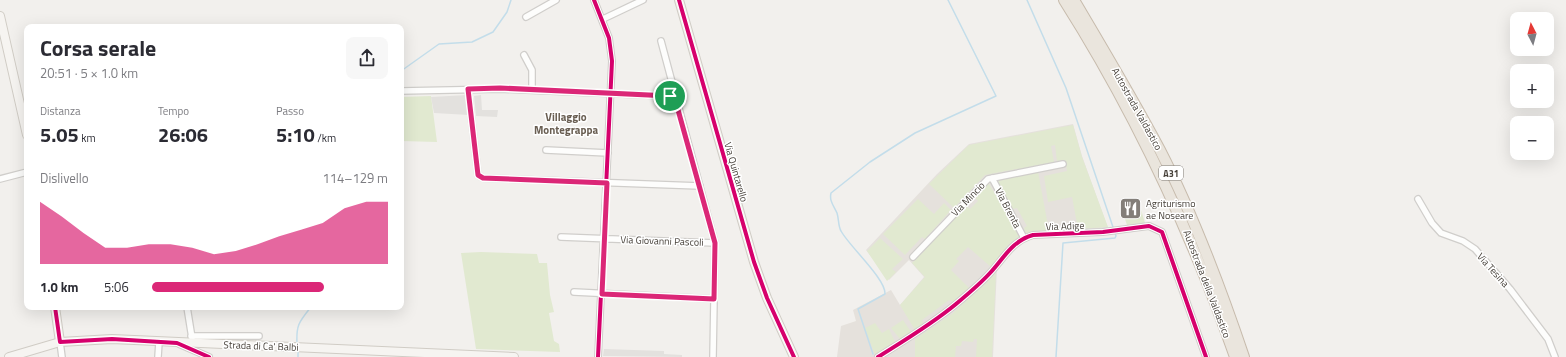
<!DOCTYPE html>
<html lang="it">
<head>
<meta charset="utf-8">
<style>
  body { margin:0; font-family:"Titillium Web",sans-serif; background:#f7f7f7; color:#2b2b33; height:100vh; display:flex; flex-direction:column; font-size:15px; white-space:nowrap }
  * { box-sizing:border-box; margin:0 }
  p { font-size:13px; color:#7c7c81 }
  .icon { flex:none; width:22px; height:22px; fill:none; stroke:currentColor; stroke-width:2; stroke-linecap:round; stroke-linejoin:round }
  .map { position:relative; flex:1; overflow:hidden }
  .details { position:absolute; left:24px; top:24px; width:380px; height:286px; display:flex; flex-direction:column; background:#fff; border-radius:8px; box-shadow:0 4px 16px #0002 }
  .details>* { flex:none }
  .needle { width:26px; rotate:354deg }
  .buttons { position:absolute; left:1510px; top:12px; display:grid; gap:8px }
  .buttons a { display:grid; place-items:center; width:44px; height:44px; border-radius:8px; background:#fff; box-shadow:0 4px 16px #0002; font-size:20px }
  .pin { position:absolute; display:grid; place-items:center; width:34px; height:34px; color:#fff; margin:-17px; border:2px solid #fff; border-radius:50%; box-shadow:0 1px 4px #0007 }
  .round { display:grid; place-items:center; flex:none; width:42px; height:42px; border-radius:8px; background:#f7f7f7 }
  .summary { display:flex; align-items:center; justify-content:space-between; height:68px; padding:0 16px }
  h1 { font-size:22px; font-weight:700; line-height:30px }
  .stats { display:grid; grid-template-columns:repeat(3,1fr); gap:6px; height:68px; padding:4px 16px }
  .stats div { display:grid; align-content:center }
  .stats b { font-size:20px; font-weight:700 }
  .stats small { font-size:11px; font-weight:400 }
  .stats p { font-size:11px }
  .chart { height:112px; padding:8px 16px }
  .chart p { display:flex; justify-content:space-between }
  .chart svg { width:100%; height:72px; margin-top:4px; fill:#db2777; opacity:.7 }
  ul { padding:0 16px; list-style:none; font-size:13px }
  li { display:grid; grid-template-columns:64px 48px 1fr; align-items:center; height:30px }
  li i { height:10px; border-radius:5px; background:#db2777 }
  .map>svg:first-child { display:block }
  .residential { fill:#e5e1dc }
  .green { fill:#e1e9d0 }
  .parking { fill:#e3e1de }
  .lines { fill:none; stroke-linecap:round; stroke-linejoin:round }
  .stream { stroke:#c3ddea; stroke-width:1.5 }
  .street-casing { stroke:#d0cecb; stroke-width:8 }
  .secondary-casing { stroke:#d0ccc5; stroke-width:10 }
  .highway-casing { stroke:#c7bbac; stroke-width:12 }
  .street { stroke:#fdfdfc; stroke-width:5.5 }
  .secondary { stroke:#f6f4f1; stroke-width:8 }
  .highway { stroke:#eae5dd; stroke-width:10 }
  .cycleway-casing { stroke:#fff; stroke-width:6 }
  .cycleway { stroke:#d6006c; stroke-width:4 }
  .route-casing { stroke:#fff; stroke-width:8 }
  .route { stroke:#db2777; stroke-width:5 }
  .labels { text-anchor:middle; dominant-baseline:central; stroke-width:3; stroke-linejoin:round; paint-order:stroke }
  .shield { fill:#fff; stroke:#7e7a75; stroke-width:1 }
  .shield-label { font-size:9px; font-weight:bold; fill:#47413a }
  .street-label { font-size:10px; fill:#47413a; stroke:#fff }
  .poi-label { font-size:10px; fill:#47413a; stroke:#fff; text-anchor:start }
  .neighbourhood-label { font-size:11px; font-weight:bold; fill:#695e52; stroke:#fff }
</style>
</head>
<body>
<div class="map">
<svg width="1566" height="357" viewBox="0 0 1566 357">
  <rect width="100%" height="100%" fill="#f2f0ed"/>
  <path class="residential" d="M1073,124L1082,156L1109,231L1033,235L1017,242L997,267L993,357H837L841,326L856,321L853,310L891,290L900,305L924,277L909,260L889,280L866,250L937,174L969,144Z"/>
  <path class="green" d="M431,96L437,142L401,141V97Z
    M1073,125L1082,157L1108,227L1078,229L1072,197L1048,202L1044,176L1067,171L1065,160L1057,161L1055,145L1051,146L1054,162L985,175L954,208L929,184L969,145Z
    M1038,172L1049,231L1026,233L1024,228L1027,226L1017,208L1013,209L998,182L1000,180Z
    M987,184H989L1020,236L1009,244L991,267L968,247L956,259L959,261L951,270L969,288L953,302L949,300L922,320L924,324L915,330L900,305L925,277L912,263L966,206L970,209L978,201L975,197Z
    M918,199L934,214L944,203L951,210L925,239L922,237L905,255L883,234Z
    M1140,206L1145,223L1128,228L1124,216L1138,212L1137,208Z
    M880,238L903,259L892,269L896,272L887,281L867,251Z
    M481,252L537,254L539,263H547L550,295L554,312L549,313L554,341L559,344L560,352L476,349L461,253Z
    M996,273L992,357H976L977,339H974L973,342L962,341L961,346H956L955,357H915V339L952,314Z
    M903,320L911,332L900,339L891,328Z
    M875,323L882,333L889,329L895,342L875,355L865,328Z"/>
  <path class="parking" d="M467,95L469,115L434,113L431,97Z
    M481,95L482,110H498L497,117L476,116L474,96Z
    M604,349L664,351V354L682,355V357L603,356Z"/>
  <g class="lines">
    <path class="stream" d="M1027,0L1066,88L1116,236L1115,238L1063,243L1056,357
      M401,71L439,44L472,42L493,32L507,12L511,0
      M297,344C296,325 299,322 311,307
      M298,350V357
      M873,354L858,309L885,294C886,279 849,246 841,231C838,226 839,219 837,213C834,206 829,201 831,193L870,162L915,133L996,96L948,0"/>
    <defs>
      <path id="street" d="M594,0L609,38L612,61L598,357
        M526,17L556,0
        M603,19L643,0
        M661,41L715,243L713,357
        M524,55L532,70V90
        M468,89L478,175L483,178L700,186
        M401,91L500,89L670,96L675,99
        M546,150L608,153
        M992,178L1024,238
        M0,179L27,172
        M1418,199L1432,223L1441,233L1463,241L1475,249L1510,289L1548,339L1555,357
        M561,237L715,243
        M913,257L988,179L1063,164
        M574,292L714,299
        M187,307L192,338
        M191,336H259
        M60,342L62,357
        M179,344L209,357
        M158,357L159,342
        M878,357C905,340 932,324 956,304C968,294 980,284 990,273C1004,258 1012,241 1033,235L1103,232L1149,226L1162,232L1206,357"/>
      <path id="secondary" d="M679,0L754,262L767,298L794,357
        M0,16L27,135
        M55,307L60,342
        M9,357L60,342L112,339L514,357"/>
      <path id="highway" d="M1064,0C1135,112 1191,232 1235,357
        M1074,0C1103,49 1133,99 1160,150C1194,216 1220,286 1244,357"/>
    </defs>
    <use href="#street" class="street-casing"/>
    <use href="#secondary" class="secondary-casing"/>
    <use href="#highway" class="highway-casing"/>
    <use href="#street" class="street"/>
    <use href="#secondary" class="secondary"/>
    <use href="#highway" class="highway"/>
    <defs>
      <path id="cycleway" d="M594,0L609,38L612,61L598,357
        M679,0L754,262L767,298L794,357
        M55,307L60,342L112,339L177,343L209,357
        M878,357C905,340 932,324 956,304C968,294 980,284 990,273C1004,258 1012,241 1033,235L1103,232L1149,226L1162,232L1206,357"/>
    </defs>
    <use href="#cycleway" class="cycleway-casing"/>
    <use href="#cycleway" class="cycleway"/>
  </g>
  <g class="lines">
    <defs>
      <path id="route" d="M500,88L670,96L675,99L715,243L714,299L602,294L607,183L483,178L478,175L468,89Z"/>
    </defs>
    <use href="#route" class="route-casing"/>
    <use href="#route" class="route"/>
  </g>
  <defs>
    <symbol id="restaurant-square" viewBox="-11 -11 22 22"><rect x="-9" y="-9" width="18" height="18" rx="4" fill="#837e79" stroke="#fff"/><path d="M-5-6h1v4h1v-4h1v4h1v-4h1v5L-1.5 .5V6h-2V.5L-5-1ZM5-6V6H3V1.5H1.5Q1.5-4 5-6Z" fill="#fff"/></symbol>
  </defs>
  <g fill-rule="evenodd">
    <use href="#restaurant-square" x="1118" y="196" width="25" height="25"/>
  </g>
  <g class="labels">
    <rect class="shield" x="1159" y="166" width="24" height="14" rx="3"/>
    <g class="shield-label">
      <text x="1171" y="173">A31</text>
    </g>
    <g class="street-label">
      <text transform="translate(1137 109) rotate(61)">Autostrada Valdastico</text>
      <text transform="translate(736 172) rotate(74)">Via Quintarello</text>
      <text transform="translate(968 199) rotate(-46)">Via Mincio</text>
      <text transform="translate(1008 208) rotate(62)">Via Brenta</text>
      <text transform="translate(1065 226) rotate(-2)">Via Adige</text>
      <text transform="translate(662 241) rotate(2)">Via Giovanni Pascoli</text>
      <text transform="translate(1493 270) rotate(48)">Via Tesina</text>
      <text transform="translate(1207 284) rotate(69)">Autostrada della Valdastico</text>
      <text transform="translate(261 346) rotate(2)">Strada di Ca' Balbi</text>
    </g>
    <g class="poi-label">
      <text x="1146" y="203">Agriturismo<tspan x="1146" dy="12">ae Noseare</tspan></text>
    </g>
    <g class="neighbourhood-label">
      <text x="566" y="117">Villaggio<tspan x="566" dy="13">Montegrappa</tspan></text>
    </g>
  </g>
</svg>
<div class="buttons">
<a><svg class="needle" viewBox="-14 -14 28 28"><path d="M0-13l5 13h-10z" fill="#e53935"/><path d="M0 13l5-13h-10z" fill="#7c7c81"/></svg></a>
<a>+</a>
<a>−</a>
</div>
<div class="pin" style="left:670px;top:96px;background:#1e9e55"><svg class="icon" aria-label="arrive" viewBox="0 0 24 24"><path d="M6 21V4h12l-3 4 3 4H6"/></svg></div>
<section class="details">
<div class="summary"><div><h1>Corsa serale</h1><p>20:51 · 5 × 1.0 km</p></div><a class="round"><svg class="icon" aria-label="share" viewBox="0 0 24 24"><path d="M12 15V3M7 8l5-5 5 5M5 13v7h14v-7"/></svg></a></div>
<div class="stats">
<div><p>Distanza</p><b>5.05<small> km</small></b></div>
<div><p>Tempo</p><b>26:06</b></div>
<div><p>Passo</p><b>5:10<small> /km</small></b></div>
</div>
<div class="chart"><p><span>Dislivello</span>114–129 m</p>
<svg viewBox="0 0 160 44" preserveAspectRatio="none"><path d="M0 44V6L10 15L20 25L30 34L40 34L50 32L60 32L70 34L80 38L90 36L100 32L110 27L120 23L130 19L140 10L150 6L160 6V44z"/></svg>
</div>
<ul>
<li><b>1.0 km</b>5:06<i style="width:73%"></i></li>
</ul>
</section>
</div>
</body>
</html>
